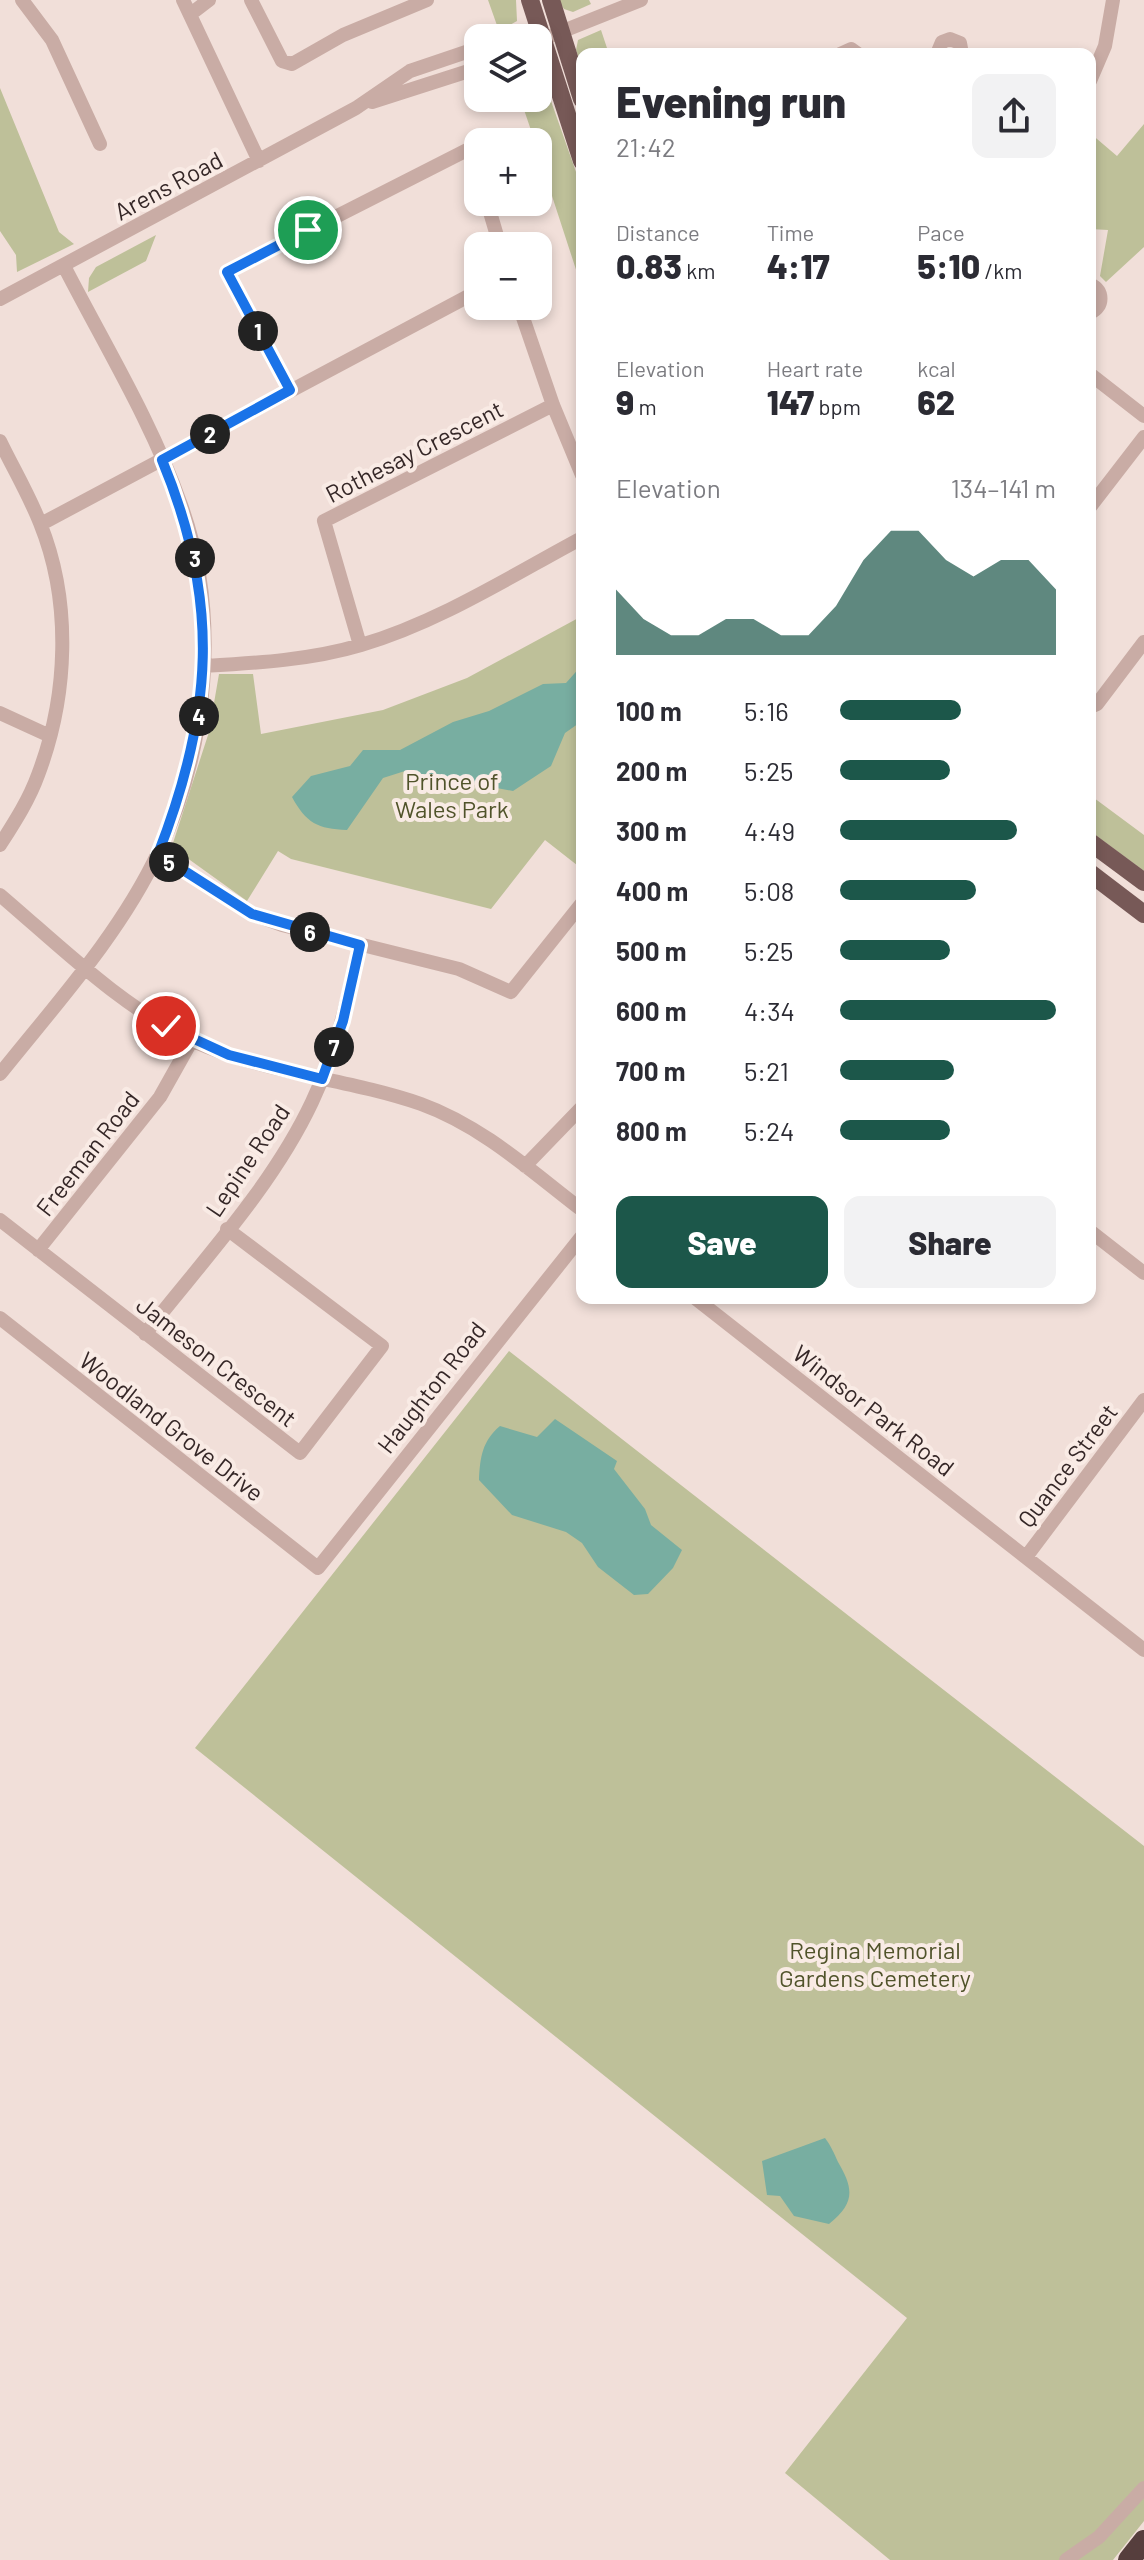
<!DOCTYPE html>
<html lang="en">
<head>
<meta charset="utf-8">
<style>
  body { margin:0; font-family:Barlow,sans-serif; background:#f2f2f3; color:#2b2b33; height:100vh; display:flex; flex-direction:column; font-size:30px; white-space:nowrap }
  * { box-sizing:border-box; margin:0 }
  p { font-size:26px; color:#7c7c81 }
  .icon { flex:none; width:44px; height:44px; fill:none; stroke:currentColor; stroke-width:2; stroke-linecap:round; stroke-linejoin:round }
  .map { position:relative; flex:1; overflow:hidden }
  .panel { position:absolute; left:576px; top:48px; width:520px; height:1256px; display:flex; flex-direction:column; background:#fff; border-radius:16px; box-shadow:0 4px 12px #0003 }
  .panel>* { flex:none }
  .tools { position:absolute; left:464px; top:24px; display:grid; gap:16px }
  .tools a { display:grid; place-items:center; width:88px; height:88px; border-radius:16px; background:#fff; box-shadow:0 4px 12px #0003; font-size:40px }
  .pin { position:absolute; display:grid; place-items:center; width:68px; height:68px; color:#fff; margin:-34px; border:4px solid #fff; border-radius:50%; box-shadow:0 2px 8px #0007 }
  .km { position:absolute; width:40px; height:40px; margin:-20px; border-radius:50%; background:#222; color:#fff; font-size:22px; line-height:40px; text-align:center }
  .round { display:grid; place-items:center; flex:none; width:84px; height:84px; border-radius:16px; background:#f2f2f3 }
  .head { display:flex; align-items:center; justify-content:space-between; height:136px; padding:0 40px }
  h1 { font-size:44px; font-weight:800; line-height:60px }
  .stats { display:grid; grid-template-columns:repeat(3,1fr); gap:12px; height:136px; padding:8px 40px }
  .stats div { display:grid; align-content:center }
  .stats b { font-size:34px; font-weight:800 }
  .stats small { font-size:22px; font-weight:400 }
  .stats p { font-size:22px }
  .chart { height:224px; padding:16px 40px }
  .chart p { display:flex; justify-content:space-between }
  .chart svg { width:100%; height:144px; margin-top:8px; fill:#1c574a; opacity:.7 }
  .cta { display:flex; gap:16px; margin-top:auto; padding:16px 40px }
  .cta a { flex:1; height:92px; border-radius:16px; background:#1c574a; color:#fff; font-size:32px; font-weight:800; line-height:92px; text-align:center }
  .cta a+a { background:#f2f2f3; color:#2b2b33 }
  ul { padding:0 40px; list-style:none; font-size:26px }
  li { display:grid; grid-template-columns:128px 96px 1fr; align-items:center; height:60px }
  li i { height:20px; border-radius:10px; background:#1c574a }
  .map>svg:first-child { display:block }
  .green { fill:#bec099 }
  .water { fill:#78aea1 }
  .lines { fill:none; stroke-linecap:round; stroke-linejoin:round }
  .minor { stroke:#c9aca5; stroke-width:14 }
  .major { stroke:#775957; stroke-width:18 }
  .highway { stroke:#563e3d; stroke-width:22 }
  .route-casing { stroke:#fff; stroke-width:16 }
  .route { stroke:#1a73e8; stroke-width:10 }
  .labels { text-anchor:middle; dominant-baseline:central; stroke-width:8; stroke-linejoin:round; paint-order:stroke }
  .street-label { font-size:24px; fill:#352727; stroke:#f9ebe5 }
  .park-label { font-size:24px; fill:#50532a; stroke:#f9ebe5 }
</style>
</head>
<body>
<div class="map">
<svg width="1144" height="2560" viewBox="0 0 1144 2560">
  <rect width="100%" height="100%" fill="#f1dfd9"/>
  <path class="green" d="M488,0H516L517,21L499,31Z
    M558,0H589L591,4L573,12L564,9Z
    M601,30L609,54H582V67L576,50L578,40Z
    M538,64L582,189V288L538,153V142H535L520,98H538Z
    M0,88L59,232L74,244L17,272L16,255L0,231Z
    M1144,124V247L1106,282L1100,276L1108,230L1090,229V133L1117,156Z
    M156,235L146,261L88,292L89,278L96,267Z
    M582,616V796L578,802L582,806V869L545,840L491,909L291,859L278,851L247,901L176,850L173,843L209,732L219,674H253L261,734L383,710L467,678Z
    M1090,795L1144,835V871L1090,831Z
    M509,1351L1144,1846V2521L1113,2560H890L785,2473L907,2318L195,1748Z"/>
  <path class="water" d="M582,665V721L565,733L551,766L513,791L405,771L383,778L347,830C318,829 306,823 292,797L311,776L350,766L363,750H400L453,722L489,711L543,684L566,683Z
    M555,1419L617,1461L614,1469L645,1509L651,1525L682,1550L673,1568L648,1594L634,1595L598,1567L582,1543L566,1532L512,1515L479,1480C480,1458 482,1441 500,1426L537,1437Z
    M825,2138C831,2146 834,2153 838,2162C854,2189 855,2203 829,2224L794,2216L780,2196L767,2195L762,2161Z"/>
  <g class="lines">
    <path class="minor" d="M22,0L52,40L100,144
      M183,0L259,161
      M251,0L282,61L292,64L343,35L427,0
      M192,13L209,0
      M508,38L522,33L543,36
      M538,41L641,0
      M840,54L851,49L858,54
      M937,54L942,42L950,39L960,43L962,54
      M1090,81L1105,46L1113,0
      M372,102L478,68
      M487,202L500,246
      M1090,284C1104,291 1104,306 1090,313
      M0,299L356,108L410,71L478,48
      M519,306L553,405L582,475
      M1090,374L1144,416
      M290,390L227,272L471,148L478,172
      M0,441C13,468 29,495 40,523C72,602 68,696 38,775C29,800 14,823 0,845
      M1090,507L1144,437
      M41,524L478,291
      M360,645L324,521L553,405
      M204,666C256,663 311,660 361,645C439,622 511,576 582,538
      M1090,707L1097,704L1144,642
      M0,713L50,736
      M158,854L252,914L282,925L459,969L511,992L582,903
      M0,895C60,946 121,1007 193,1041C265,1074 346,1078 421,1104C482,1126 531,1171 582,1210
      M0,1074C55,1005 120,934 158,853C208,749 221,615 181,505C152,422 104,344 64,266
      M525,1166L582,1107
      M0,1220L300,1453L382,1346L227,1229
      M1090,1231L1144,1273
      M38,1250L160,1097L192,1040
      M695,1298L1144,1650
      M0,1318L318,1568L582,1236
      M145,1334C203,1260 272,1187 312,1102C336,1051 348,999 360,945
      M1026,1557L1144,1400
      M1066,2560L1099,2537L1144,2488"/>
    <path class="major" d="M530,0L582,161
      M551,0L582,99
      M1090,842L1144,882
      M1090,873L1144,914"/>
    <path class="highway" d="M1129,2560L1144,2541"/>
  </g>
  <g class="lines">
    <defs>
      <path id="route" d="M166,1026L229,1055L322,1079L343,1021L360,945L252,914L158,854C213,713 221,602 162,460L290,390L227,272L308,230"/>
    </defs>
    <use href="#route" class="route-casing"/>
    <use href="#route" class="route"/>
  </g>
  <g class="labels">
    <g class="street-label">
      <text transform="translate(168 185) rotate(-28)">Arens Road</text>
      <text transform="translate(414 451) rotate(-27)">Rothesay Crescent</text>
      <text transform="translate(87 1153) rotate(-52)">Freeman Road</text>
      <text transform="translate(247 1160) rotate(-56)">Lepine Road</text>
      <text transform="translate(217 1361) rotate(38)">Jameson Crescent</text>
      <text transform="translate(431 1387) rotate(-52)">Haughton Road</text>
      <text transform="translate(874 1410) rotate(38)">Windsor Park Road</text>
      <text transform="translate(172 1426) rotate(38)">Woodland Grove Drive</text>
      <text transform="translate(1067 1465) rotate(-53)">Quance Street</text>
    </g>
    <g class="park-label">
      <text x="452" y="780">Prince of<tspan x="452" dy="28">Wales Park</tspan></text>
      <text x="875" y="1949">Regina Memorial<tspan x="875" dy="28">Gardens Cemetery</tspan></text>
    </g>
  </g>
</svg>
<div class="tools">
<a><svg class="icon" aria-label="layers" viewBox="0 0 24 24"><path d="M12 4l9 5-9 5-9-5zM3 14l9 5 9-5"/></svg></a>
<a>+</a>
<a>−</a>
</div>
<div class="pin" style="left:308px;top:230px;background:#1e9e55"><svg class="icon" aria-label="arrive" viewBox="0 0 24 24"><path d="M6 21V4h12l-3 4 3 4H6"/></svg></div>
<div class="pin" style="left:166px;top:1026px;background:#d93025"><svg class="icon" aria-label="check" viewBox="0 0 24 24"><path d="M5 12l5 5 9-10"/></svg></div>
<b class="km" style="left:258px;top:331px">1</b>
<b class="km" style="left:210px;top:434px">2</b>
<b class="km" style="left:195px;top:558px">3</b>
<b class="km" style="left:199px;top:716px">4</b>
<b class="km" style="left:169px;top:862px">5</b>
<b class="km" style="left:310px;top:932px">6</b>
<b class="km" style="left:334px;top:1047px">7</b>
<section class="panel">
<div class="head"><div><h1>Evening run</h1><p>21:42</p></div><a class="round"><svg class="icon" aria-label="share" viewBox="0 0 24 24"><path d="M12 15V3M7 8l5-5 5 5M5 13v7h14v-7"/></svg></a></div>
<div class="stats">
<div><p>Distance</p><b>0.83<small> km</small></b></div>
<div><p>Time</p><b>4:17</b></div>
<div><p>Pace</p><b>5:10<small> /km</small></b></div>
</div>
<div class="stats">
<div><p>Elevation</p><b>9<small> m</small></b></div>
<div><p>Heart rate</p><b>147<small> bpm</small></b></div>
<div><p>kcal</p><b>62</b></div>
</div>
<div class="chart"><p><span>Elevation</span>134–141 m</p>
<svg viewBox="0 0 160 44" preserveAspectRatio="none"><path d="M0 44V24L10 33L20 38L30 38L40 33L50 33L60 38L70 38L80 29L90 15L100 6L110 6L120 15L130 20L140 15L150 15L160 24V44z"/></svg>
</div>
<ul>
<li><b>100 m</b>5:16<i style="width:56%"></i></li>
<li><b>200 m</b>5:25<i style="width:51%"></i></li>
<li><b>300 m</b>4:49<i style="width:82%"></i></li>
<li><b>400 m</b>5:08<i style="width:63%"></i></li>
<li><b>500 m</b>5:25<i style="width:51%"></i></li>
<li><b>600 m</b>4:34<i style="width:100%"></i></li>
<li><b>700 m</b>5:21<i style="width:53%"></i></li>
<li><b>800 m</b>5:24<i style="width:51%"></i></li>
</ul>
<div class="cta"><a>Save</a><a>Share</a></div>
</section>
</div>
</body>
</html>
